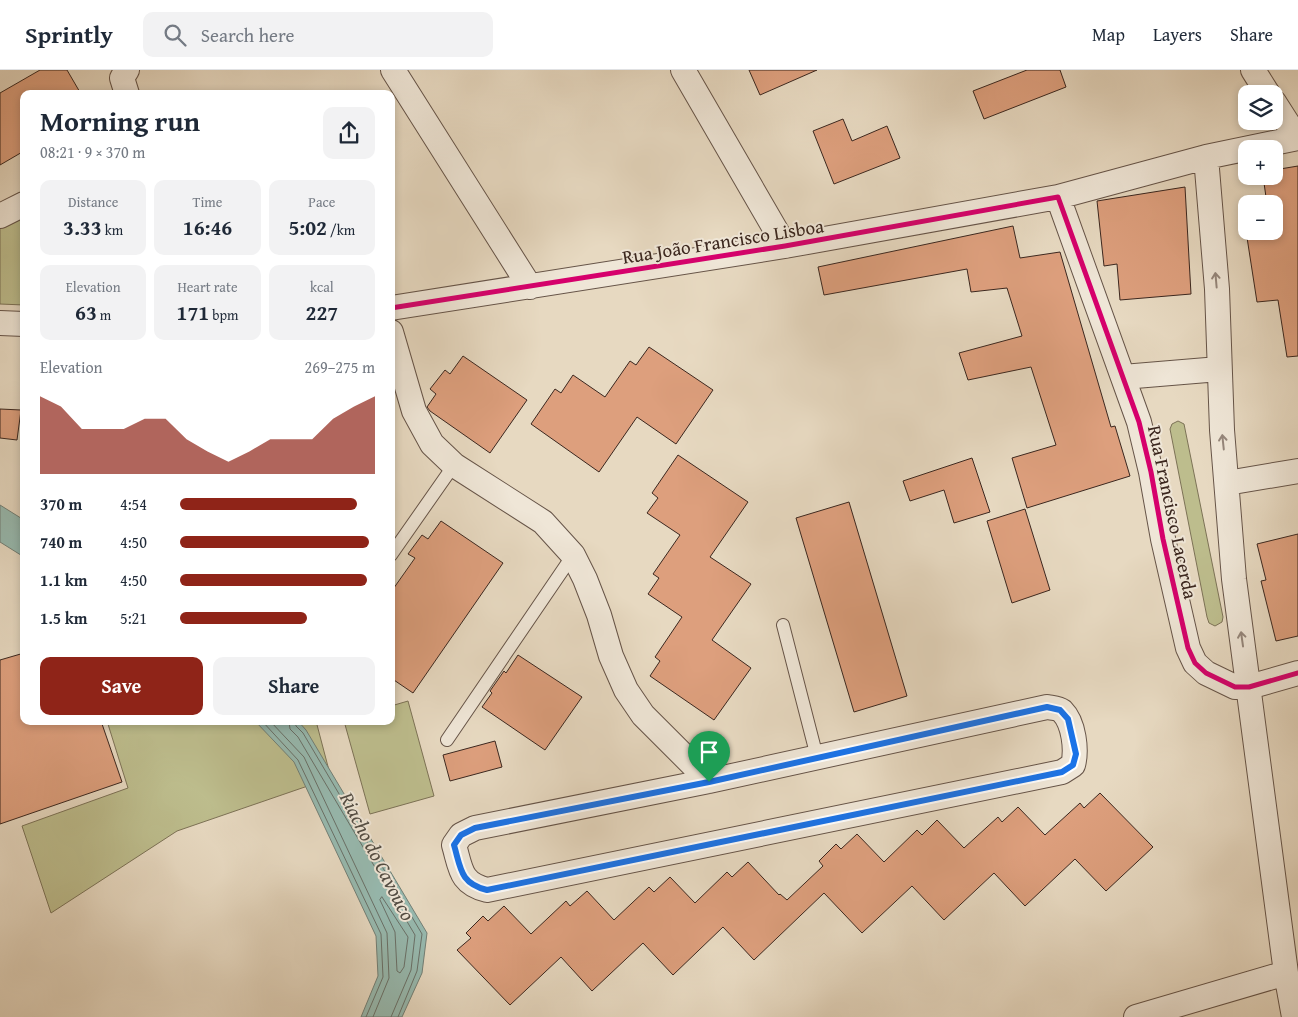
<!DOCTYPE html>
<html lang="en">
<head>
<meta charset="utf-8">
<style>
  body { margin:0; font-family:"Gentium Book Plus",serif; background:#f2f2f3; color:#1f2937; height:100vh; display:flex; flex-direction:column; font-size:19px; white-space:nowrap }
  * { box-sizing:border-box; margin:0 }
  p { font-size:16px; color:#747a83 }
  .icon { flex:none; width:28px; height:28px; fill:none; stroke:currentColor; stroke-width:2; stroke-linecap:round; stroke-linejoin:round }
  .map { position:relative; flex:1; overflow:hidden }
  .side { position:absolute; left:20px; top:20px; width:375px; height:635px; display:flex; flex-direction:column; background:#fff; border-radius:10px; box-shadow:0 2px 8px #0003 }
  .side>* { flex:none }
  .buttons { position:absolute; left:1238px; top:15px; display:grid; gap:10px }
  .buttons a { display:grid; place-items:center; width:45px; height:45px; border-radius:10px; background:#fff; box-shadow:0 2px 8px #0003; font-size:25px }
  .pin { position:absolute; display:grid; place-items:center; width:42px; height:42px; color:#fff; margin:-51px -21px; border-radius:50% 50% 50% 0; rotate:-45deg; box-shadow:0 0 5px #0007 }
  .pin .icon { rotate:45deg }
  .round { display:grid; place-items:center; flex:none; width:52px; height:52px; border-radius:10px; background:#f2f2f3 }
  .summary { display:flex; align-items:center; justify-content:space-between; height:85px; padding:0 20px }
  h1 { font-size:28px; font-weight:700; line-height:38px }
  .metrics { display:grid; grid-template-columns:repeat(3,1fr); gap:8px; height:85px; padding:5px 20px }
  .metrics div { display:grid; align-content:center; border-radius:10px; background:#f2f2f3; text-align:center }
  .metrics b { font-size:21px; font-weight:700 }
  .metrics small { font-size:14px; font-weight:400 }
  .metrics p { font-size:14px }
  .chart { height:140px; padding:10px 20px }
  .chart p { display:flex; justify-content:space-between }
  .chart svg { width:100%; height:90px; margin-top:5px; fill:#8f2418; opacity:.7 }
  .primary-button { display:flex; gap:10px; margin-top:auto; padding:10px 20px }
  .primary-button a { flex:1; height:58px; border-radius:10px; background:#8f2418; color:#fff; font-size:20px; font-weight:700; line-height:58px; text-align:center }
  .primary-button a+a { background:#f2f2f3; color:#1f2937 }
  ul { padding:0 20px; list-style:none; font-size:16px }
  li { display:grid; grid-template-columns:80px 60px 1fr; align-items:center; height:38px }
  li i { height:12px; border-radius:6px; background:#8f2418 }
  header { display:flex; align-items:center; gap:30px; box-sizing:border-box; height:70px; padding:0 25px; background:#fff; border-bottom:1px solid #e0e1e3 }
  header strong { font-size:24px }
  nav { display:flex; gap:28px; margin-inline-start:auto; font-size:18px }
  .search { width:350px; height:45px; background:#f2f2f3; display:flex; align-items:center; gap:12px; box-sizing:border-box; padding:0 18px; border-radius:10px; color:#747a83; font-size:19px }
  .map>svg:first-child { display:block }
  .green { fill:#bdbd8d; stroke:#7c7256 }
  .water { fill:#97bab0; stroke:#727f76 }
  .lines { fill:none; stroke-linecap:round; stroke-linejoin:round }
  .shore { stroke:#697068; stroke-width:1 }
  .building { fill:#dd9f7d; stroke:#3b271f }
  .lane-casing { stroke:#665448; stroke-width:14 }
  .street-casing { stroke:#665448; stroke-width:26 }
  .lane { stroke:#efe6d7; stroke-width:12 }
  .street { stroke:#efe6d7; stroke-width:24 }
  .cycleway-casing { stroke:#efe6d7; stroke-width:8 }
  .cycleway { stroke:#d6006c; stroke-width:5 }
  .oneway { stroke:#95867b }
  .route-casing { stroke:#fff; stroke-width:10 }
  .route { stroke:#1a73e8; stroke-width:6 }
  .labels { text-anchor:middle; dominant-baseline:central; stroke-width:4; stroke-linejoin:round; paint-order:stroke }
  .street-label { font-size:19px; fill:#3b271f; stroke:#efe6d7 }
  .water-label { font-size:20px; font-style:italic; fill:#524c43; stroke:#efe6d7 }
</style>
</head>
<body>
<header>
<strong>Sprintly</strong>
<div class="search"><svg class="icon" aria-label="search" viewBox="0 0 24 24"><circle cx="10" cy="10" r="6"/><path d="M15 15l6 6"/></svg>Search here</div>
<nav><a>Map</a><a>Layers</a><a>Share</a></nav>
</header>
<div class="map">
<svg width="1298" height="947" viewBox="0 0 1298 947">
  <rect width="100%" height="100%" fill="#e7d9c1"/>
  <filter id="stains"><feTurbulence type="fractalNoise" baseFrequency=".004" numOctaves="4"/><feColorMatrix values="0 0 0 0 .2 0 0 0 0 .09 0 0 0 0 .02 0 0 0 .5 -.17"/></filter>
  <radialGradient id="worn" r=".72"><stop offset=".6" stop-color="#630" stop-opacity="0"/><stop offset="1" stop-color="#630" stop-opacity=".3"/></radialGradient>
  <path class="green" d="M24,141V235L0,234V153Z
    M1178,351L1184,354L1223,547L1222,552L1215,556L1209,553L1207,547L1170,359L1172,354Z
    M408,631L434,726L370,744L344,651H391V636Z
    M107,651H316L331,708L177,761L51,843L22,756L128,718Z"/>
  <path class="water" d="M0,435L24,450V487L0,472Z
    M255,651H298L306,660L427,863L422,903L402,947H361L378,906L376,866L294,692Z"/>
  <g class="lines">
    <path class="shore" d="M262,651L298,690L381,864L383,907L366,947
      M270,651L304,687L387,863L389,908L373,947
      M289,651L290,659L298,667L415,865L411,900L391,947
      M295,651L296,656L303,663L422,864L417,901L398,947
      M382,827L408,867L404,897L400,903L397,901L395,862L380,830Z"/>
  </g>
  <path class="building" d="M40,0H67L81,24H24V81L0,95V23Z
    M749,0H817L760,25Z
    M1027,0H1060L1066,17L984,49L973,21Z
    M843,49L852,71L887,56L900,88L834,114L813,61Z
    M1298,96V286L1287,287L1278,230L1257,232L1246,161H1274V134H1267L1263,106H1274V100Z
    M1185,117L1191,224L1120,230L1117,194L1104,196L1097,131Z
    M1013,156L1020,188L1060,182L1111,357L1115,356L1130,406L1027,438L1012,388L1056,375L1031,297L968,310L959,283L1022,266L1007,218L971,222L967,199L824,225L818,197Z
    M649,277L713,320L676,374L637,347L599,402L531,354L555,319L561,323L573,305L605,327L630,291L636,295Z
    M463,286L527,330L490,383L430,341L427,337L436,324L430,319L445,300L450,304Z
    M0,339L21,340L17,370L0,368Z
    M678,385L748,432L710,487L751,514L712,570L751,598L714,650L650,606L660,591L655,587L682,547L648,524L659,508L653,504L680,465L647,443L658,428L652,423Z
    M972,388L990,442L954,453L944,420L910,431L903,411Z
    M849,432L907,626L854,642L796,448Z
    M1025,439L1050,520L1012,533L987,451Z
    M441,451L503,493L413,623L391,608V522L415,488L408,484L422,465L428,469Z
    M1298,464V566L1276,571L1261,511L1266,510L1257,474Z
    M24,583V651H101L122,712L0,754V590Z
    M518,585L582,627L545,680L482,637L492,623L490,621L504,601L506,603Z
    M495,671L502,697L450,711L443,685Z
    M1100,723L1153,777L1106,821L1075,789L1025,836L994,803L944,850L912,816L862,863L824,823L754,890L723,857L673,905L643,873L592,921L561,887L510,935L457,880L471,868L466,863L483,846L488,851L504,836L531,864L566,831L570,836L587,821L614,850L649,817L654,822L670,807L695,833L727,802L732,807L748,792L779,825L780,824L787,830L823,796L819,791L836,774L841,779L857,764L884,792L917,760L922,765L937,750L964,778L998,747L1002,752L1018,737L1045,765L1080,733L1084,738Z"/>
  <g class="lines">
    <defs>
      <path id="lane" d="M391,485L454,395
        M783,555L817,687
        M447,670L573,485"/>
      <path id="street" d="M393,0L530,217
        M683,0L785,176
        M1253,0L1268,24
        M127,24L122,8L127,0
        M1274,32L1297,68
        M1206,87L1217,219L1222,360L1234,509L1286,903L1294,947
        M1058,127L1139,352L1151,402L1163,469L1188,578L1195,593L1206,603L1235,617H1249L1298,603
        M0,146L24,134
        M391,238L785,176L1058,127L1206,87L1298,68
        M0,253L24,254
        M391,262L414,341L432,374L454,395L543,452L573,485L585,509L599,545L611,586L626,620L643,645L709,711
        M1123,307L1219,299
        M1227,413L1298,401
        M1047,637C1052,638 1058,638 1062,641C1074,653 1077,680 1073,695L1062,702L487,820C460,813 461,799 454,775L461,765L475,758L709,711Z
        M1136,947L1286,903"/>
    </defs>
    <use href="#lane" class="lane-casing"/>
    <use href="#street" class="street-casing"/>
    <use href="#lane" class="lane"/>
    <use href="#street" class="street"/>
    <defs>
      <path id="cycleway" d="M391,238L785,176L1058,127L1139,352L1151,402L1163,469L1188,578L1195,593L1206,603L1235,617H1249L1298,603
        M1047,637C1052,638 1058,638 1062,641C1074,653 1077,680 1073,695L1062,702L487,820C460,813 461,799 454,775L461,765L475,758L709,711Z"/>
    </defs>
    <use href="#cycleway" class="cycleway-casing"/>
    <use href="#cycleway" class="cycleway"/>
  </g>
  <defs><path id="oneway-shaft" d="M-6 0H5M1.5-3L5.5 0L1.5 3" fill="none" stroke-width="1.6" stroke-linecap="round" stroke-linejoin="round" transform="scale(1.25)"/></defs>
  <g class="oneway">
    <use href="#oneway-shaft" transform="translate(1216 210) rotate(-95)"/>
    <use href="#oneway-shaft" transform="translate(1223 372) rotate(-96)"/>
    <use href="#oneway-shaft" transform="translate(1242 569) rotate(-98)"/>
  </g>
  <g class="lines">
    <defs>
      <path id="route" d="M1047,637L1060,640L1068,649L1076,684L1073,695L1062,702L487,820C460,813 461,799 454,775L461,765L475,758L709,712Z"/>
    </defs>
    <use href="#route" class="route-casing"/>
    <use href="#route" class="route"/>
  </g>
  <g class="labels">
    <g class="street-label">
      <text transform="translate(723 171) rotate(-9)">Rua João Francisco Lisboa</text>
      <text transform="translate(1173 442) rotate(78)">Rua Francisco Lacerda</text>
    </g>
    <g class="water-label">
      <text transform="translate(378 786) rotate(63)">Riacho do Cavouco</text>
    </g>
  </g>
  <rect width="100%" height="100%" filter="url(#stains)"/>
  <rect width="100%" height="100%" fill="url(#worn)"/>
</svg>
<div class="buttons">
<a><svg class="icon" aria-label="layers" viewBox="0 0 24 24"><path d="M12 4l9 5-9 5-9-5zM3 14l9 5 9-5"/></svg></a>
<a>+</a>
<a>−</a>
</div>
<div class="pin" style="left:709px;top:712px;background:#1e9e55"><svg class="icon" aria-label="arrive" viewBox="0 0 24 24"><path d="M6 21V4h12l-3 4 3 4H6"/></svg></div>
<section class="side">
<div class="summary"><div><h1>Morning run</h1><p>08:21 · 9 × 370 m</p></div><a class="round"><svg class="icon" aria-label="share" viewBox="0 0 24 24"><path d="M12 15V3M7 8l5-5 5 5M5 13v7h14v-7"/></svg></a></div>
<div class="metrics">
<div><p>Distance</p><b>3.33<small> km</small></b></div>
<div><p>Time</p><b>16:46</b></div>
<div><p>Pace</p><b>5:02<small> /km</small></b></div>
</div>
<div class="metrics">
<div><p>Elevation</p><b>63<small> m</small></b></div>
<div><p>Heart rate</p><b>171<small> bpm</small></b></div>
<div><p>kcal</p><b>227</b></div>
</div>
<div class="chart"><p><span>Elevation</span>269–275 m</p>
<svg viewBox="0 0 160 44" preserveAspectRatio="none"><path d="M0 44V6L10 11L20 22L30 22L40 22L50 17L60 17L70 27L80 33L90 38L100 33L110 27L120 27L130 27L140 17L150 11L160 6V44z"/></svg>
</div>
<ul>
<li><b>370 m</b>4:54<i style="width:91%"></i></li>
<li><b>740 m</b>4:50<i style="width:97%"></i></li>
<li><b>1.1 km</b>4:50<i style="width:96%"></i></li>
<li><b>1.5 km</b>5:21<i style="width:65%"></i></li>
</ul>
<div class="primary-button"><a>Save</a><a>Share</a></div>
</section>
</div>
</body>
</html>
